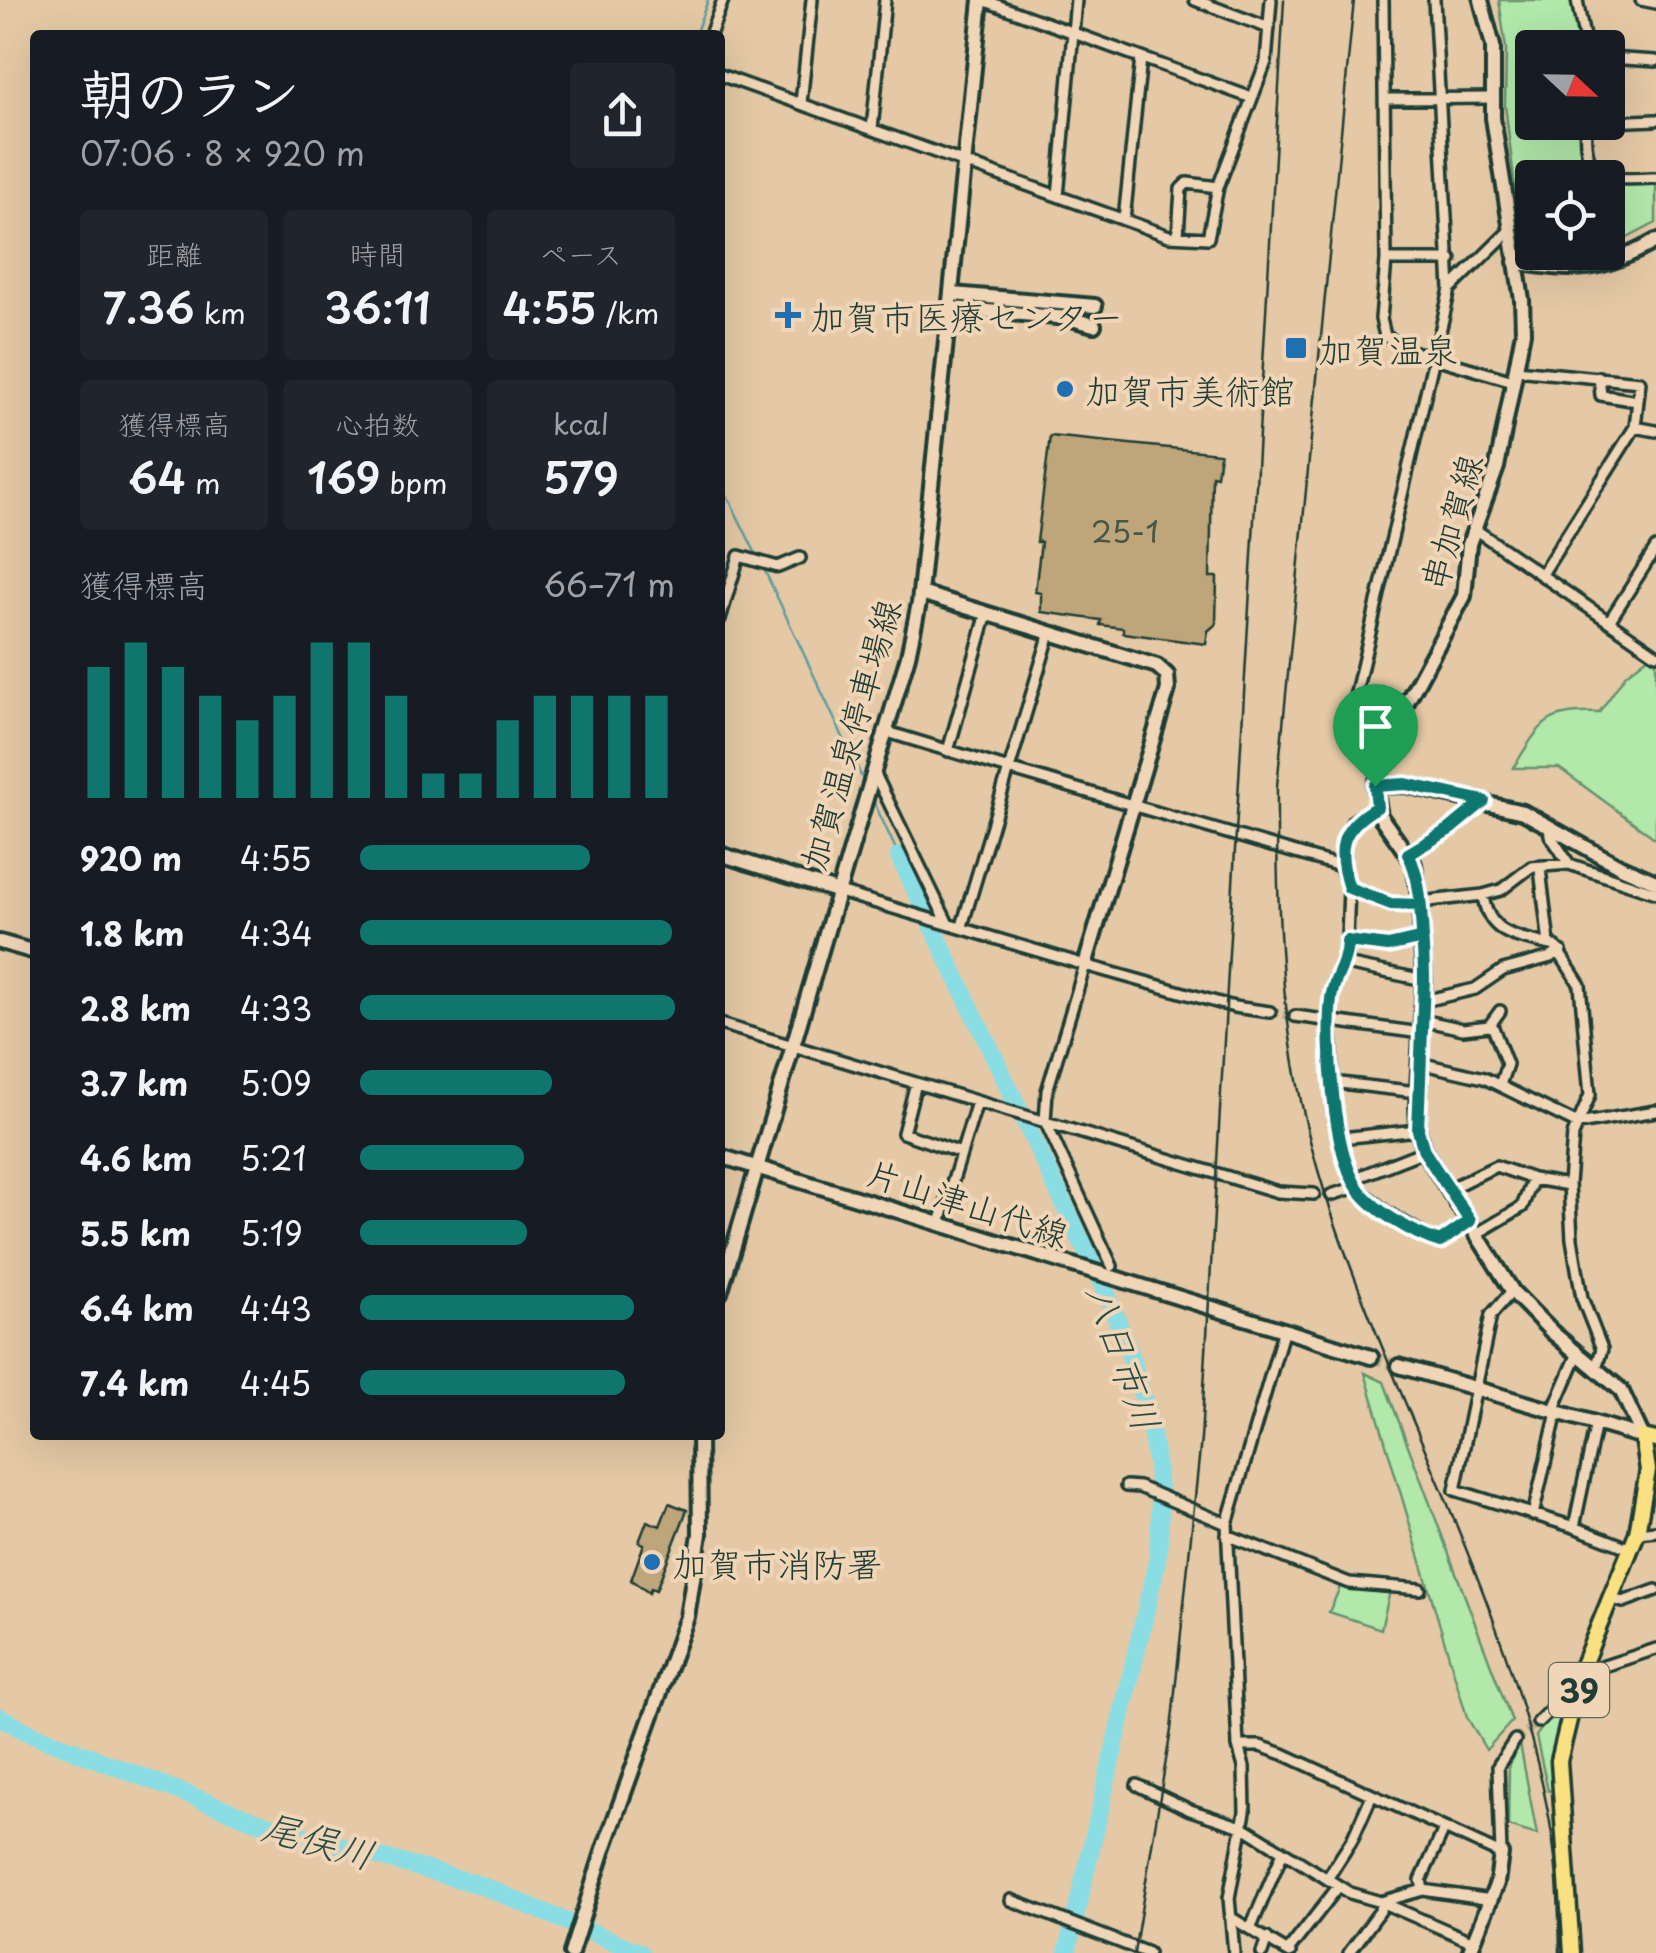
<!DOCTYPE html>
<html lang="ja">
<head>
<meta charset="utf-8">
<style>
  body { margin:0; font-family:"Playpen Sans","Klee One",sans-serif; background:#20242c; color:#f1f3f6; height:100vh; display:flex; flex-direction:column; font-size:38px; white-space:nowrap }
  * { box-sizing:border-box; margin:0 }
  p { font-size:32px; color:#9ea1a6 }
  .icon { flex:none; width:55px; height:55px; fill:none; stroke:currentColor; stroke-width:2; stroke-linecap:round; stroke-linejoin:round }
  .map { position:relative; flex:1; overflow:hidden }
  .sheet { position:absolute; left:30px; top:30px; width:695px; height:1410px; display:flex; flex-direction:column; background:#171b24; border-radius:10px; box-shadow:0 10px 40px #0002 }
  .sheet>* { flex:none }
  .needle { width:65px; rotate:112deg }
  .fabs { position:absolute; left:1515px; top:30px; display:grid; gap:20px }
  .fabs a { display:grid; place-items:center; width:110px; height:110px; border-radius:10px; background:#171b24; box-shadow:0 10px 40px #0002; font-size:50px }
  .pin { position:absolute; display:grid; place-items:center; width:85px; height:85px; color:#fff; margin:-102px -42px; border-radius:50% 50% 50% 0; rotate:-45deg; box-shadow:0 0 10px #0007 }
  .pin .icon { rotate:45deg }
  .round { display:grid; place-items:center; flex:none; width:105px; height:105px; border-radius:10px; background:#20242c }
  .head { display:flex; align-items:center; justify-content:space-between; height:170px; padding:0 50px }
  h1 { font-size:55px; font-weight:600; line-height:75px }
  .metrics { display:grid; grid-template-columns:repeat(3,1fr); gap:15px; height:170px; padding:10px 50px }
  .metrics div { display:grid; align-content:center; border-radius:10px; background:#20242c; text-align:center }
  .metrics b { font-size:42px; font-weight:600 }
  .metrics small { font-size:28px; font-weight:400 }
  .metrics p { font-size:28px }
  .chart { height:280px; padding:20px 50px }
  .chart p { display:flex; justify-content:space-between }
  .chart svg { width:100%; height:180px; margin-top:10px; stroke:#0f766e; stroke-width:6 }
  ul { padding:0 50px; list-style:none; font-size:32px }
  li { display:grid; grid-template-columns:160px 120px 1fr; align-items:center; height:75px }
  li i { height:25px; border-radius:12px; background:#0f766e }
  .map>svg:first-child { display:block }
  .green { fill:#b2e8aa; stroke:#68926f; stroke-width:2.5 }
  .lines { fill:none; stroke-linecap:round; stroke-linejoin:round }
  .stream { stroke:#609d9e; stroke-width:2.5 }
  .river { stroke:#8bdde4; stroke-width:18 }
  .building { fill:#bea67a; stroke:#1f3d34; stroke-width:2.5 }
  .street-tunnel { stroke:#bdad8f; stroke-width:9; stroke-dasharray:9 4.5; stroke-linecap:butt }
  .secondary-tunnel { stroke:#bdad8f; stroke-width:12; stroke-dasharray:12 6; stroke-linecap:butt }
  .street-casing { stroke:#1f3d34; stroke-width:16 }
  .secondary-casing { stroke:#1f3d34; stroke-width:20 }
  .primary-casing { stroke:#1f3d34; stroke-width:21 }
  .street { stroke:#f1d5b7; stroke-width:9 }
  .secondary { stroke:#f1d5b7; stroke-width:12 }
  .primary { stroke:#f9e181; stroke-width:14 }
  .rail { stroke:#1f3d34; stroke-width:2.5 }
  .route-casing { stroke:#fff; stroke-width:20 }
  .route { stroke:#0f766e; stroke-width:12 }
  .poi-dot { fill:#1f6fb2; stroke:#f1d5b7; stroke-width:4 }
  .labels { text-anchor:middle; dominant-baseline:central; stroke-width:8; stroke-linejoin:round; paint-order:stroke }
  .number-label { font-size:30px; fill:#475746 }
  .shield { fill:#f1d5b7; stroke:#5e6b5b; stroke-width:2.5 }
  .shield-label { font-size:32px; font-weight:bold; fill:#1f3d34 }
  .poi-label { font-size:35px; fill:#1f3d34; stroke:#f1d5b7; text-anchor:start }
  .street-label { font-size:35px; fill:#1f3d34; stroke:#f1d5b7 }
  .water-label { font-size:38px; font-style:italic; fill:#2a4d46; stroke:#f1d5b7 }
</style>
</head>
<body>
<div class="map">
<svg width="1656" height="1953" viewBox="0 0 1656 1953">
  <rect width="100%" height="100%" fill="#e5c9a6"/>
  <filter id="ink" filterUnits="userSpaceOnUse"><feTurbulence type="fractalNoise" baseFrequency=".01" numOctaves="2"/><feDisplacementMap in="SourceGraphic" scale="20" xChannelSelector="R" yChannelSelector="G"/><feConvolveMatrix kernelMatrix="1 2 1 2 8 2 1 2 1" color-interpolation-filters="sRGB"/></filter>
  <g filter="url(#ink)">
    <path class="green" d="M1499,0H1571L1580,47L1532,48V122L1579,123L1582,162L1595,177L1532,178V248L1524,241L1520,229L1505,105L1506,49Z
      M1608,183H1656V223L1608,248Z
      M1649,656L1656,661V839L1559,768H1513C1541,725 1543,710 1599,713L1626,674Z
      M1365,1373L1384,1382L1512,1721L1486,1750L1467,1717Z
      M1341,1585L1390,1591L1381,1629L1329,1612Z
      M1573,1686L1554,1755L1552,1790L1548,1791L1536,1736Z
      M1520,1744L1537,1835L1508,1826L1509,1764Z"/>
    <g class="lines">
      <path class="stream" d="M695,35L708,0
        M720,481L757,556
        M763,567L864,782
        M872,798L899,856"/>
      <path class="river" d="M899,856L1108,1297C1143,1382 1169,1469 1157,1562L1067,1953
        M0,1717L27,1732L263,1824L480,1885L641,1953"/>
    </g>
    <path class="building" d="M1050,436L1220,453L1217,476L1212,475L1210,577H1217L1216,624L1208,631L1206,644L1123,633V628L1100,625L1101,620L1041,612V593L1035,592L1041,542H1037Z
      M669,1503L687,1510L656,1590L651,1588L649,1593L631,1580L644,1544L639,1542L647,1521L660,1526Z"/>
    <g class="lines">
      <path class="street-tunnel" d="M1270,1012L1295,1016
        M1515,1740L1538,1722"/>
      <path class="secondary-tunnel" d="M1371,1357L1399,1366"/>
      <defs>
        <path id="street" d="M983,0L1252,98
          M1195,0L1269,28
          M1383,0L1386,260L1381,319L1385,336L1411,351L1513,381
          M1577,0L1586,48
          M1641,0L1656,3
          M710,35L723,0
          M1608,58L1656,61
          M720,75L1169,236L1208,238L1218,187L1266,62L1271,0
          M1384,99L1492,98
          M801,103L812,0
          M1586,122C1582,182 1606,180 1656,178
          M1608,122L1656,120
          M872,129L885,0
          M1058,196L1076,0
          M1124,220L1141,58
          M1178,235L1181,189L1187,183L1218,187
          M1386,260H1451
          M1450,289L1508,232
          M1516,370L1640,382L1635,427L1542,574
          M1599,377L1601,395L1637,401
          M1635,427L1656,431
          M1473,528L1656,654
          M720,619L739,556L778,567L800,558
          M1610,620L1656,548
          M884,731L1009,769L1050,633
          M1391,741L1348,727L1450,289L1434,0
          M948,751L987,613
          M874,772L947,922
          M1377,807L1353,821L1345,838L1340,866L1349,888L1346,964L1334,981L1330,1006L1334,1102L1347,1168L1356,1187L1386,1212L1435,1241L1440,1242L1470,1222
          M1549,825L1550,835L1569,864
          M1408,854L1450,829L1483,801
          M1540,869L1549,944
          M1349,888L1391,904L1420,905
          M836,891L1085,965L1234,1007L1270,1012
          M1483,895C1488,938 1522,937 1555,946L1580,985L1590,1095L1573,1135L1569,1183L1572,1239L1582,1298L1602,1349L1596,1368
          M1420,902L1483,895L1501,890L1531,867L1569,864L1656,893
          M962,926L1009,769L1340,866
          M1347,941L1388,946L1423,939
          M1346,964L1424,980
          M1085,965L1047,1091L1045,1121L1112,1266
          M1424,1001L1475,989L1503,970L1551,957L1561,951
          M1295,1016L1421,1033
          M1422,1020L1463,1029L1489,1026L1500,1011
          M720,1024L1278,1192L1314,1194
          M1492,1025L1507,1064L1500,1085
          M1419,1063L1484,1078L1578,1124L1656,1111
          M1332,1082L1417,1092
          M916,1083L903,1133L961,1153
          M1341,1138L1418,1130
          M1353,1179L1424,1151
          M1449,1189L1496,1166L1533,1179L1569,1185
          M1331,1195L1356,1187
          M940,1223L977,1102
          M1478,1233L1522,1207L1533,1179
          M1512,1291L1491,1315L1455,1490L1574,1527
          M1553,1411L1578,1353
          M1596,1423L1574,1527L1631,1549
          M1126,1486L1139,1487L1227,1524
          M1533,1515L1557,1412
          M1637,1533L1656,1531
          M1227,1535L1349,1583L1420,1589
          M1612,1599L1623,1602L1656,1590
          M1538,1722L1551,1709L1571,1672L1592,1670L1656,1649
          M1238,1746H1260L1283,1754L1501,1854L1498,1766L1515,1740
          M1137,1785L1190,1810L1245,1828L1350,1893L1381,1902L1473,1942
          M1327,1879L1352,1840L1372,1795
          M1423,1890L1421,1880L1444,1829
          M1011,1900L1148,1953
          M1381,1902L1423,1890L1491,1900
          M1230,1917L1290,1953
          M1251,1927L1283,1852
          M1288,1951L1338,1887
          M1234,1953L1229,1898L1245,1812L1244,1767L1238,1746L1227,1524L1284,1329
          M1262,1953L1267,1938
          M1349,1953L1380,1911L1381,1902"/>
        <path id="secondary" d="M1481,0L1493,46V118L1522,300L1523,332L1497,467L1469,544L1464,596L1407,702L1375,786L1380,816L1414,864L1420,902L1424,980L1417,1106L1418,1130L1424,1151L1513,1292L1552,1332L1621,1390L1643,1437
          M1515,262C1577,272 1601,272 1656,241
          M953,294L1095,306
          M952,308L1068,318L1094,325
          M921,593L1157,666L1167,675L1168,689L1085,965
          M1375,786L1406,785L1523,812L1621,867L1656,882
          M720,854L836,891
          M0,942L35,952
          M720,1156L1371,1357
          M720,1293L908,656L919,603L981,0
          M1399,1366L1643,1437
          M571,1953L604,1849L687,1617L700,1534L699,1435
          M1469,1953L1497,1883L1501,1854"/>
        <path id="primary" d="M1572,1953L1559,1761L1581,1670L1637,1533L1648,1470L1643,1437L1656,1440"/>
      </defs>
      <use href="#street" class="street-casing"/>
      <use href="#secondary" class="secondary-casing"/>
      <use href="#primary" class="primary-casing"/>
      <use href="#street" class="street"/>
      <use href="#secondary" class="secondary"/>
      <use href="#primary" class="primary"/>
      <path class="rail" d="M1354,0L1277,786C1276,925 1282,1057 1324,1190C1390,1397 1503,1589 1546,1802C1557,1851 1559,1903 1560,1953
        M1134,1953L1171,1730L1201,1439L1284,0"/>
    </g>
  </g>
  <g class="lines" filter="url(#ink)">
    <defs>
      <path id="route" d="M1375,786L1377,807C1340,828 1336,849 1349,888L1391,904L1420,905C1422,930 1424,955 1424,980L1418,1130L1424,1151L1470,1221L1440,1242C1414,1234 1372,1210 1357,1187C1333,1150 1326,1043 1331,999C1334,974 1346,969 1347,941L1388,946L1423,938C1421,911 1421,878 1408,854L1450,829L1484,801L1406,784L1375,786"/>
    </defs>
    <use href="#route" class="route-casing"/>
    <use href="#route" class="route"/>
  </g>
  <g class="poi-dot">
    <path d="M783 300h10v10h10v10h-10v10h-10v-10h-10v-10h10z"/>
    <rect x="1284" y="336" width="24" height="24" rx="5"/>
    <circle cx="1065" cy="389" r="10"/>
    <circle cx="652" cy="1562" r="10"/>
  </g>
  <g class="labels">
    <g class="number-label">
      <text x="1125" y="530">25-1</text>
    </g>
    <rect class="shield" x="1549" y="1663" width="60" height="54" rx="8"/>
    <g class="shield-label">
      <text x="1579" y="1690">39</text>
    </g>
    <g class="poi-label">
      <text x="810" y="315">加賀市医療センター</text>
      <text x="1318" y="348">加賀温泉</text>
      <text x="1085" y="389">加賀市美術館</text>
      <text x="672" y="1562">加賀市消防署</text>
    </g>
    <g class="street-label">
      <text transform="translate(1450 522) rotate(-74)">串加賀線</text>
      <text transform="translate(849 734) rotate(-74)">加賀温泉停車場線</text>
      <text transform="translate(968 1202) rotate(18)">片山津山代線</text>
    </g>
    <g class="water-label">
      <text transform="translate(1125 1357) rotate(71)">八日市川</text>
      <text transform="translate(319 1839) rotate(16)">尾俣川</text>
    </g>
  </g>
</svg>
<div class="fabs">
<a><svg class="needle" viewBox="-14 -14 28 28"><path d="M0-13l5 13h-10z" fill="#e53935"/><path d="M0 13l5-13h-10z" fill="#9ea1a6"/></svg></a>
<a><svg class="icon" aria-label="locate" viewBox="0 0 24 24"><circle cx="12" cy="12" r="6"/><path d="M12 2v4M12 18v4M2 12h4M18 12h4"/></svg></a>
</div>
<div class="pin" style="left:1375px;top:786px;background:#1e9e55"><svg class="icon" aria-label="arrive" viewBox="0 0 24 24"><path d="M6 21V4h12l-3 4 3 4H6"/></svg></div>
<section class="sheet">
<div class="head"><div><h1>朝のラン</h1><p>07:06 · 8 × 920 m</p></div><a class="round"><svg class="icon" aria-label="share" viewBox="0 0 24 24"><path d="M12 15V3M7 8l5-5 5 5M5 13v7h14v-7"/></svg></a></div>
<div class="metrics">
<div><p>距離</p><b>7.36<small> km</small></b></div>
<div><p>時間</p><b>36:11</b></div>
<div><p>ペース</p><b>4:55<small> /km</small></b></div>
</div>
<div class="metrics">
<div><p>獲得標高</p><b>64<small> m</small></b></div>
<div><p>心拍数</p><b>169<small> bpm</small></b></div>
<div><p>kcal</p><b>579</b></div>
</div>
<div class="chart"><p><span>獲得標高</span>66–71 m</p>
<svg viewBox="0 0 160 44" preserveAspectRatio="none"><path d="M5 44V12M15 44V6M25 44V12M35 44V19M45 44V25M55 44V19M65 44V6M75 44V6M85 44V19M95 44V38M105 44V38M115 44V25M125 44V19M135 44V19M145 44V19M155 44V19"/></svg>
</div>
<ul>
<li><b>920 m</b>4:55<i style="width:73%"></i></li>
<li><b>1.8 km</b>4:34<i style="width:99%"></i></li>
<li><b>2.8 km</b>4:33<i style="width:100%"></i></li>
<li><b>3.7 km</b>5:09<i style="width:61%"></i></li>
<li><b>4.6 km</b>5:21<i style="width:52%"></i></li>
<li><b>5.5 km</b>5:19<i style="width:53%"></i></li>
<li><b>6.4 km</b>4:43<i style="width:87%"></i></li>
<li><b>7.4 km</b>4:45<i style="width:84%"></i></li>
</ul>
</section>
</div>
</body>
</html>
